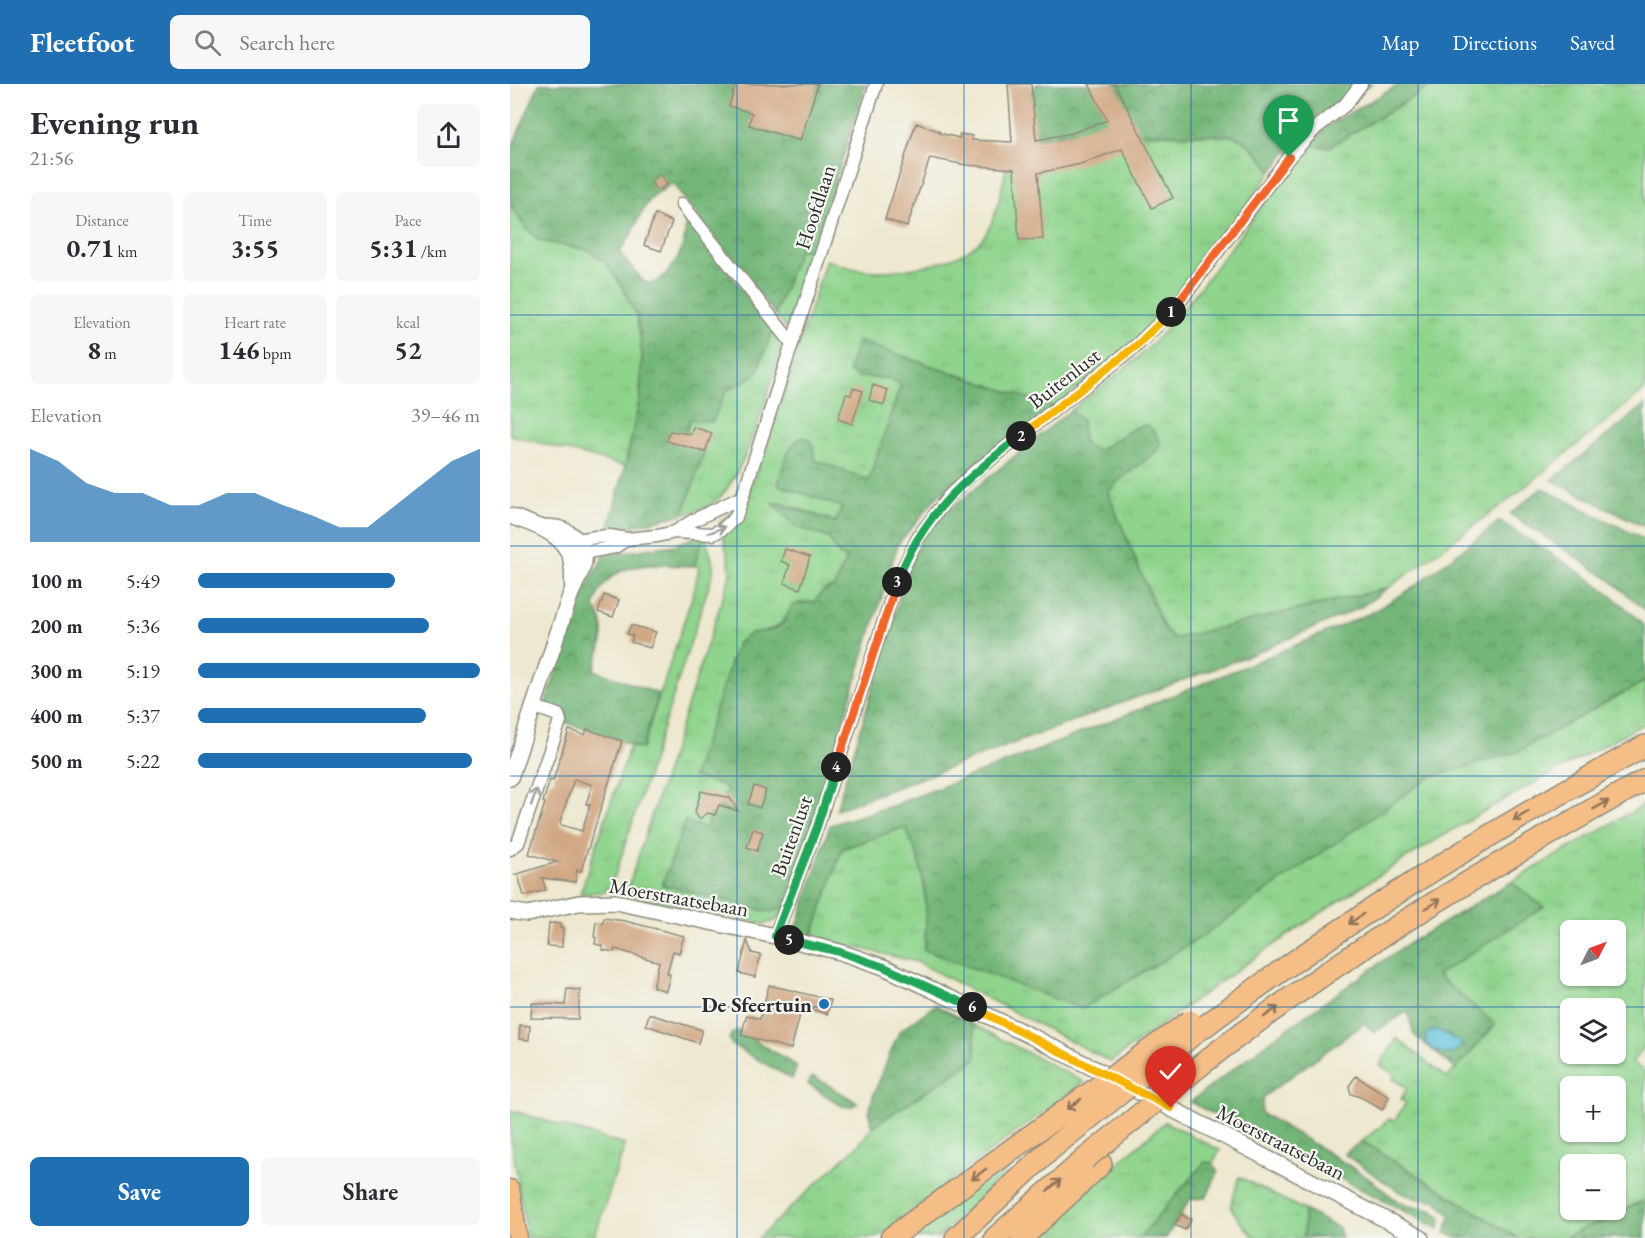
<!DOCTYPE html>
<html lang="en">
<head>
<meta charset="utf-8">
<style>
  body { margin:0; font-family:"EB Garamond",serif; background:#f7f7f7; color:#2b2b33; height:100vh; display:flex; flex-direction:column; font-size:22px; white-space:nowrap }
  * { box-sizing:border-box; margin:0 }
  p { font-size:20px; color:#7c7c81 }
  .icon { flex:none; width:33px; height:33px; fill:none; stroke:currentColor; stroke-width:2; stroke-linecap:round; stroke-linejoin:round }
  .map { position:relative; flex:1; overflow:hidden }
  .side { display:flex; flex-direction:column; background:#fff; width:510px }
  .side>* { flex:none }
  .needle { width:39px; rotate:48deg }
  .buttons { position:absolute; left:1050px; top:836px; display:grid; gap:12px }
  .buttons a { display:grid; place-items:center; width:66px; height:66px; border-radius:9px; background:#fff; box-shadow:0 2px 4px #0004; font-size:30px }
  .pin { position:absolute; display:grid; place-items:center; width:51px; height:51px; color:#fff; margin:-62px -26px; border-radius:50% 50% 50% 0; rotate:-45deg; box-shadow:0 0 6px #0007 }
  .pin .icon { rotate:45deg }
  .km { position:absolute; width:30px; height:30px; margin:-15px; border-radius:50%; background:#222; color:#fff; font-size:16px; line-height:30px; text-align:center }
  .round { display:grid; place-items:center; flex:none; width:63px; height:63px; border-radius:9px; background:#f7f7f7 }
  .headline { display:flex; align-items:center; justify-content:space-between; height:102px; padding:0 30px }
  h1 { font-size:33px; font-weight:700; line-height:45px }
  .metrics { display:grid; grid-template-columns:repeat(3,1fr); gap:9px; height:102px; padding:6px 30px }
  .metrics div { display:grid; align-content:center; border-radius:9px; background:#f7f7f7; text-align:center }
  .metrics b { font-size:26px; font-weight:700 }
  .metrics small { font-size:16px; font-weight:400 }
  .metrics p { font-size:16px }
  .chart { height:168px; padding:12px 30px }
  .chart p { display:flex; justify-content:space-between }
  .chart svg { width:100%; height:108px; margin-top:6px; fill:#1f6fb2; opacity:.7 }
  .button { display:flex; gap:12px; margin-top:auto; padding:12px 30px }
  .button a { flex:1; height:69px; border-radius:9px; background:#1f6fb2; color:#fff; font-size:24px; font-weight:700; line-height:69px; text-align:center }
  .button a+a { background:#f7f7f7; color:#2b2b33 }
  ul { padding:0 30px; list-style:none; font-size:20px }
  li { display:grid; grid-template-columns:96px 72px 1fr; align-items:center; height:45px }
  li i { height:15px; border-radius:8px; background:#1f6fb2 }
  header { display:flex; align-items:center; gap:36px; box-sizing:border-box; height:84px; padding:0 30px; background:#1f6fb2; color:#fff }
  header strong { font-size:28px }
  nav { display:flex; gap:33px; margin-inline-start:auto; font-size:21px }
  .search { width:420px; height:54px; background:#f7f7f7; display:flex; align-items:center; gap:15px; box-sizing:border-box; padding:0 21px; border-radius:9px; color:#7c7c81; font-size:22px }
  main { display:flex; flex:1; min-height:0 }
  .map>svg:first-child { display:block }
  .grass { fill:url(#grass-tufts); stroke:#5d805c; stroke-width:1.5; fill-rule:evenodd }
  .forest { fill:url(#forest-crowns); stroke:#4f7052; stroke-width:1.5; fill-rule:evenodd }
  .water { fill:url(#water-ripples); stroke:#457884; stroke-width:1.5 }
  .building { fill:#d1a884; fill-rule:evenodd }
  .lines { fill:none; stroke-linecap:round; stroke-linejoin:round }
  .minor-casing { stroke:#8c8a7d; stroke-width:15 }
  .tertiary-casing { stroke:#8c8a7d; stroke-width:18 }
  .primary-casing { stroke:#8c8a7d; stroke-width:21 }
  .motorway-casing { stroke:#8c8a7d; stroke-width:24 }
  .minor { stroke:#fff; stroke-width:12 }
  .tertiary { stroke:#fff; stroke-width:15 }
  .primary { stroke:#f6be87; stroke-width:18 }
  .motorway { stroke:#f6be87; stroke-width:21 }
  .motorway-bridge-casing { stroke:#8c8a7d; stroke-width:24; stroke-linecap:butt }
  .motorway-bridge { stroke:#f6be87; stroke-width:21 }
  .oneway { stroke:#a0a0a0 }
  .oneway2 { stroke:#907459 }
  .split-1-casing { stroke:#fff; stroke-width:12 }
  .split-2-casing { stroke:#fff; stroke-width:12 }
  .split-3-casing { stroke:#fff; stroke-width:12 }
  .split-4-casing { stroke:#fff; stroke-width:12 }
  .split-5-casing { stroke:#fff; stroke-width:12 }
  .split-6-casing { stroke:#fff; stroke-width:12 }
  .split-7-casing { stroke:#fff; stroke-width:12 }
  .split-1 { stroke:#f0652b; stroke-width:8 }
  .split-2 { stroke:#f5b400; stroke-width:8 }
  .split-3 { stroke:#22a559; stroke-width:8 }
  .split-4 { stroke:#f0652b; stroke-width:8 }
  .split-5 { stroke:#22a559; stroke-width:8 }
  .split-6 { stroke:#22a559; stroke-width:8 }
  .split-7 { stroke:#f5b400; stroke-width:8 }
  .grid { fill:none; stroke:#1f6fb2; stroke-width:1.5; stroke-opacity:0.55 }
  .poi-dot { fill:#1f6fb2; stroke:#f6f6f2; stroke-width:2 }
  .labels { text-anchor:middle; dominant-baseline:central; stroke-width:4.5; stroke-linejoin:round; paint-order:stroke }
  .street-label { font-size:21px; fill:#2b2b2b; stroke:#f6f6f2 }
  .poi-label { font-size:21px; font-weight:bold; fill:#2b2b2b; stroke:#f6f6f2; text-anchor:end }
</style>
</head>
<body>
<header>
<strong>Fleetfoot</strong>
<div class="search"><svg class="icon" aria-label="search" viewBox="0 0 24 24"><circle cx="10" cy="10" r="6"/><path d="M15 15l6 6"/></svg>Search here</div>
<nav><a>Map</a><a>Directions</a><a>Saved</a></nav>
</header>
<main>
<section class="side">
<div class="headline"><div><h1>Evening run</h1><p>21:56</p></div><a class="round"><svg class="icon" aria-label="share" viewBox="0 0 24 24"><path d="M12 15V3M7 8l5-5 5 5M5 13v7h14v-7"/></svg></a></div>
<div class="metrics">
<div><p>Distance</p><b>0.71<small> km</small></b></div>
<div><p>Time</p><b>3:55</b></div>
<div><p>Pace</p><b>5:31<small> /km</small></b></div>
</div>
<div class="metrics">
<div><p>Elevation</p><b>8<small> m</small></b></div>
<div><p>Heart rate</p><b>146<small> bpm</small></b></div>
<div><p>kcal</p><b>52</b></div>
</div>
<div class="chart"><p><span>Elevation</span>39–46 m</p>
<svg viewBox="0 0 160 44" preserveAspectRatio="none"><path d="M0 44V6L10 11L20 20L30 24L40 24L50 29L60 29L70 24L80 24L90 29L100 33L110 38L120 38L130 29L140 20L150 11L160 6V44z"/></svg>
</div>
<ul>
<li><b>100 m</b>5:49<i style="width:70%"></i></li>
<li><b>200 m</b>5:36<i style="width:82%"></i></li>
<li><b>300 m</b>5:19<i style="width:100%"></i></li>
<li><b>400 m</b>5:37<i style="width:81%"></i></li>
<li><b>500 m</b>5:22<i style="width:97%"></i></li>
</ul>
<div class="button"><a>Save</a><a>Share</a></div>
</section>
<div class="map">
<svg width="1135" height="1154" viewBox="0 0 1135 1154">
  <defs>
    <pattern id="grass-tufts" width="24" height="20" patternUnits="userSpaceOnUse" patternTransform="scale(1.5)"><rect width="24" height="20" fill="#8fd48d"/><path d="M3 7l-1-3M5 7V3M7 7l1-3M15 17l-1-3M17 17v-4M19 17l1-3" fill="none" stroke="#7cb67a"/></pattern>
    <pattern id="forest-crowns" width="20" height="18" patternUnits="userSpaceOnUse" patternTransform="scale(1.5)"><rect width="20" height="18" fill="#73b678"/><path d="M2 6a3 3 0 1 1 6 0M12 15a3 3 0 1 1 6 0" fill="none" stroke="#5f9463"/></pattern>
    <pattern id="water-ripples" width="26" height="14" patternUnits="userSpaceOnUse" patternTransform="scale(1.5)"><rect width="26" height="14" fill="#5fc4dd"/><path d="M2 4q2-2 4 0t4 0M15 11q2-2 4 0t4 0" fill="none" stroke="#4f9fb3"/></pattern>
  </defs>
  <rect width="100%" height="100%" fill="#f6f6f2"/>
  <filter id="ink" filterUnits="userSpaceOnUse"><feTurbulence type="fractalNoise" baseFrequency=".0167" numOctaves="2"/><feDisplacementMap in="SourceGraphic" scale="12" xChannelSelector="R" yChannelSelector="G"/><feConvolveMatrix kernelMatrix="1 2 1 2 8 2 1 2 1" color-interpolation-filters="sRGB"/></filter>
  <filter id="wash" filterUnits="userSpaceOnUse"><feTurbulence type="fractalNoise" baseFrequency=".008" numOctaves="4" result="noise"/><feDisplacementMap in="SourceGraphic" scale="24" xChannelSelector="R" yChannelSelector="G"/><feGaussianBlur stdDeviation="1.35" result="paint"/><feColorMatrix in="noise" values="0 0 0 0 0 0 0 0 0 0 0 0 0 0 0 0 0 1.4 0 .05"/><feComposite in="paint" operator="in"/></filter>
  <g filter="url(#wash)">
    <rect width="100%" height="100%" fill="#ede8cf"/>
    <path class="grass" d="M925,0H1135V306L1000,415L878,504L663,555L653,542L598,409L606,399L648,366L636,341L624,344L590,366L581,364L573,359L572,337L561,326C588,305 619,284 643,259C700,198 745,126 800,62L819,63Z
      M564,48L727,52L740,61L762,87C726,135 692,185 652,229C620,264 580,293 544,323L348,258V293L376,294L391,300L359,397L305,376L287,355L332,423L326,438L269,418L285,442L319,454L329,471L337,473L325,502L313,507L304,518L289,519C268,542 273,544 240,549L183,692L217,703L210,726L197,744L175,738L276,823L265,837L254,840L116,810L220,491L219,477L210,438L225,426L238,411L271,319L316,176C326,179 336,183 347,185C382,192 454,181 475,151C489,132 496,82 501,58Z
      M0,119L15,143L30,157L79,166L96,179L111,201L127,232L132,269L130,313L115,382L0,351Z
      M289,164L303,168L278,247L265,230Z
      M263,246L273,260C262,298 235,392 207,416C196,425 185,427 173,430L195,366L172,359L181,334L202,338L217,306L235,297L247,288Z
      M195,449L203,480V489L100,807L70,810L120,662L132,665L185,504L189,482H184Z
      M1135,597V639C1091,663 1047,686 1003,711C863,790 729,881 601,978L407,878L302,853L332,765L395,743C415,781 419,825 414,866L688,855L920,692C994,668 1067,635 1135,597Z
      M1135,720V962L1122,978L1135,988V1116L1054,1154H1008L852,1057L880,1035L884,1037L896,1019L891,1015L897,1004L883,995L885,991L870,981L887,954L937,994L985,941L926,891L1033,823L1001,798ZM1060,846H1106V891H1060ZM1060,924H1106V969H1060ZM1060,1002H1106V1047H1060ZM1060,1080H1106V1125H1060Z
      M464,941L574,998L428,1106L367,1154H248L349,1060L362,1043L466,975Z
      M0,1026L115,1061L84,1154H17L0,1049Z
      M557,1029L428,1154H387Z
      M655,1038L710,1066L703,1079L695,1078L629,1154H530L582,1102Z
      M729,1093L794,1126V1154H745L728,1135L721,1122Z"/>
    <path class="forest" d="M29,0H356L303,168L289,165L265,230L162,99C155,105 145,110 139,117C126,134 125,151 109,168L133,197L140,200C158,195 173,169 175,151C176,144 175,137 175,131L263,246L247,288L235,297L217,306L202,338L180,335L172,358L195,366L173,430L111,445H98L117,376L130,313L132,269L127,232L111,201L96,179L79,166L30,157L15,143L0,119V68Z
      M527,0H861L815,27L798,41L762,87C749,71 738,54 717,51L564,48L501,58C507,36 514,19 527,0Z
      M890,0H925L819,63L800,62L816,44L826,37Z
      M348,257L544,323L426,414L388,460L276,823L259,828L152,801L175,737L196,744L203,723L211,725L217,703L183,693L226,562C241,540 260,554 273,539C277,534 279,527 282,521L304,518L313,507L325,502L337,474L329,471L319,454L285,442L262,418L326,438L332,423L268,401C273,384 276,360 294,353C304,357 304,366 305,376L359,396L391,300L376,294L348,293L338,287Z
      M1135,321V443L1042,396Z
      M561,326L572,337L573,358L581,364L590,366L624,344L636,341L643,346L651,359L648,366L606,399L598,409L653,542L663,555L878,504L851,523L743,570L326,726L399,484L413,453L427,436Z
      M1032,404L1135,456V526L1099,495L1000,430Z
      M990,437C1039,470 1095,499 1135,543V597L1007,668L920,693L688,855L572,925L414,866C419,826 416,780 395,743L332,765L302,853L285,849L320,741L384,721L521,669L758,573L863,528L901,505Z
      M195,449L184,482C142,481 95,473 84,524C101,543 90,565 84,586L149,610L132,665L55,638L57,629L35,620L80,495L95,471L165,461Z
      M1001,798L1034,823L927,891L985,940L946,985L904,951L898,929L896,928L864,949L855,939L753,1013L751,1029C787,1050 823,1071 858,1094C869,1101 879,1112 891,1119C907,1127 920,1119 931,1135L929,1145L680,1018L768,951L893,863ZM926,946L935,949L943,956L929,969C922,965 914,959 916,949Z
      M425,921L464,941L466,974L362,1043L359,1030L363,1012L389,948Z
      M228,946L287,982L282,995L222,961L219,955L222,949Z
      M304,993L348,1019L341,1023L332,1022L298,1000L301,994Z
      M852,1057L1008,1154H947L935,1149L941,1132L926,1116L908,1115L890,1108L834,1070Z
      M695,1078L703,1079L708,1088L696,1114L680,1115L656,1154H629Z
      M1135,1116V1154H1054Z
      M794,1126L829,1144L832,1154H794Z"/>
    <path class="water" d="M926,946C935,948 941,955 950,957L952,961C942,976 927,970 916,959V949Z"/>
    <g id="blocks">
      <path class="building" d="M226,0H308L290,57L239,41L242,29L219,22Z
        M498,0H521L526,56L562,49L597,36L579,0H605L663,114L642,124L612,65L571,80L528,89L533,155L509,156L504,85L456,81L420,74L397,143L375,135L406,39L429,47V49L449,54L450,50L462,52V56L502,58Z
        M150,90L157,100L147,107L140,97Z
        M145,130L162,138L151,167L134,161Z
        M363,301L378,306L374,321L359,316Z
        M343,304L353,307L342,340L328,335L336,310L341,311Z
        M183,343L202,349L195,368L157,357L160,347L181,350Z
        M275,465L300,473L290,505L274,499L280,481L271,477Z
        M94,511L109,516L103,533L88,528Z
        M121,541L146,548L140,564L121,558L123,552L117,550Z
        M77,645L112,657L71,787L67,786L65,798L32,794L36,806L14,812L8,791H4L47,778L19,770L35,719L33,718L40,696L43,697L59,646L75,651ZM64,695L82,701L76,720L80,721L72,747L51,741L50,738Z
        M244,702L256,706L250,724L238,720Z
        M191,707L220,714L228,727L209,721L205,731L198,729L189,735L185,728Z
        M243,745L253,748L247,767L237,763Z
        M94,834L115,837L174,852L169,869L163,867L157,889L160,890L156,907L143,903L149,878L105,865L104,868L93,866V862L85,860L86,854L84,853L86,838L93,839Z
        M39,839L51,840L50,844H53L52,863L37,862Z
        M237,856L242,869L251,871L245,893L229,889Z
        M259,901L321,916L317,930L292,923L281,965L231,951L237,931L250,935Z
        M57,905L70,906L68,935L21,934L22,919L55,921Z
        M139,930L192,946L188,959L136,941Z
        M10,941L20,942L19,956L9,955Z
        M846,992L879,1013L872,1026L853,1014L841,1010L839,1002Z
        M671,1130L681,1136L675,1146L665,1141Z"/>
    </g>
  </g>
  <g filter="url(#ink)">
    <use href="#blocks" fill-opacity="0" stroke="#8c8a7d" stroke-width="1.5"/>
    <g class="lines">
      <defs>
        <path id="minor" d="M172,120L281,258
          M165,448L182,437L230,414
          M63,464L72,455L86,453L100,452L117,455L147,452L165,448L203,450L214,444L226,433L366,0
          M67,470L105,463L117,455
          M0,765L8,759L50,637L48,631L22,622
          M265,852L307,743L388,494L409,452L439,412L463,389L626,262L664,225L779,73L806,44L835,21L851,0"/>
        <path id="tertiary" d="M0,432C25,441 59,450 62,482C63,490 62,498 63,506
          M0,694L54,530C57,522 59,514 62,507C71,488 84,471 63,452C53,444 45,443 32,443
          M0,827L17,830L69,819L106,818L265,852L330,868L374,883L521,952L911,1154"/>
        <path id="primary" d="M0,1105L8,1154"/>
        <path id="motorway" d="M691,945C831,839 981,747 1135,662
          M671,997C814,880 974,786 1135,696
          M381,1154L516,1055
          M446,1154L542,1064
          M485,1154L575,1075
          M512,1154L591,1080"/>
      </defs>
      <use href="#minor" class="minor-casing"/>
      <use href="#tertiary" class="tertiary-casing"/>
      <use href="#primary" class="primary-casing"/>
      <use href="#motorway" class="motorway-casing"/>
      <use href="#minor" class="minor"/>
      <use href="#tertiary" class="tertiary"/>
      <use href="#primary" class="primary"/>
      <use href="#motorway" class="motorway"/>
      <defs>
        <path id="motorway-bridge" d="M516,1055L680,937
          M542,1064L685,949
          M575,1075L671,997"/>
      </defs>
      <use href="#motorway-bridge" class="motorway-bridge-casing"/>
      <use href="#motorway-bridge" class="motorway-bridge"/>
    </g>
    <defs><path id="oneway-shaft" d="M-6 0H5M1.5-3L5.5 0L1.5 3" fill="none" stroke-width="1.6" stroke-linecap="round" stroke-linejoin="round" transform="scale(1.5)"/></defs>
    <g class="oneway">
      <use href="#oneway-shaft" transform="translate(207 446) rotate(-20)"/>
      <use href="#oneway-shaft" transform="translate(24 713) rotate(-71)"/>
    </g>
    <g class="oneway2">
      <use href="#oneway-shaft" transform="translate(1091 721) rotate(-29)"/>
      <use href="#oneway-shaft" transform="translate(1011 732) rotate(149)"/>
      <use href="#oneway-shaft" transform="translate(923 820) rotate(-32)"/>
      <use href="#oneway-shaft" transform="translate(846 835) rotate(145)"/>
      <use href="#oneway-shaft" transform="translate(761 928) rotate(-35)"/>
      <use href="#oneway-shaft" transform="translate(564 1020) rotate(144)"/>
      <use href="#oneway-shaft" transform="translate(469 1090) rotate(144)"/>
      <use href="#oneway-shaft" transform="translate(544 1101) rotate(-41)"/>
    </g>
  </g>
  <g class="lines" filter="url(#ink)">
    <defs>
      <path id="split-1" d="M661,228L779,73"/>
      <path id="split-2" d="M511,352L626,262L661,228"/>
      <path id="split-3" d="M387,498C412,430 456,394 511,352"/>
      <path id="split-4" d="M326,683L387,498"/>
      <path id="split-5" d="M279,856L265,852L307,743L326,683"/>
      <path id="split-6" d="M279,856L330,868L374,883L462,923"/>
      <path id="split-7" d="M462,923L661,1024"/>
    </defs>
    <use href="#split-1" class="split-1-casing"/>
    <use href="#split-2" class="split-2-casing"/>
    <use href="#split-3" class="split-3-casing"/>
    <use href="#split-4" class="split-4-casing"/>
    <use href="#split-5" class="split-5-casing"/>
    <use href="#split-6" class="split-6-casing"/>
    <use href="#split-7" class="split-7-casing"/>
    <use href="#split-1" class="split-1"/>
    <use href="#split-2" class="split-2"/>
    <use href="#split-3" class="split-3"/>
    <use href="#split-4" class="split-4"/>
    <use href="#split-5" class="split-5"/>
    <use href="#split-6" class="split-6"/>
    <use href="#split-7" class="split-7"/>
  </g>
  <path class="grid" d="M227,0V1154M454,0V1154M681,0V1154M908,0V1154M0,231H1135M0,462H1135M0,692H1135M0,923H1135"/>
  <circle class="poi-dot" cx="314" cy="920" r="6"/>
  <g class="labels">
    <g class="street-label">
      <text transform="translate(305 123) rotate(-72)">Hoofdlaan</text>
      <text transform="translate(554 294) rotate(-38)">Buitenlust</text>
      <text transform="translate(281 752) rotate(-70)">Buitenlust</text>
      <text transform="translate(169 813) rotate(10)">Moerstraatsebaan</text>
      <text transform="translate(771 1058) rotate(27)">Moerstraatsebaan</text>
    </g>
    <g class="poi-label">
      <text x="302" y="920">De Sfeertuin</text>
    </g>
  </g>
</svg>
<div class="buttons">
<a><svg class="needle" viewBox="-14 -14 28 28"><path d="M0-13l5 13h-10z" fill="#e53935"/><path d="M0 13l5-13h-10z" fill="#7c7c81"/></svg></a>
<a><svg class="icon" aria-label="layers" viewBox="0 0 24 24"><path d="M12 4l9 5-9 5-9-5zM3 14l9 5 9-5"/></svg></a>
<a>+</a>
<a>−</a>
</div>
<div class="pin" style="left:779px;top:73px;background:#1e9e55"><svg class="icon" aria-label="arrive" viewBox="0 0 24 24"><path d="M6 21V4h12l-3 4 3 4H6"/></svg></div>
<div class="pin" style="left:661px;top:1024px;background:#d93025"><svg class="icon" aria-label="check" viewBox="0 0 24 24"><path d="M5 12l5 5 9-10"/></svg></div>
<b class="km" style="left:661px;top:228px">1</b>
<b class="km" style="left:511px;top:352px">2</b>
<b class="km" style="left:387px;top:498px">3</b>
<b class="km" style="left:326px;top:683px">4</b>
<b class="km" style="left:279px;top:856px">5</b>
<b class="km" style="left:462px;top:923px">6</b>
</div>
</main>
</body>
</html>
